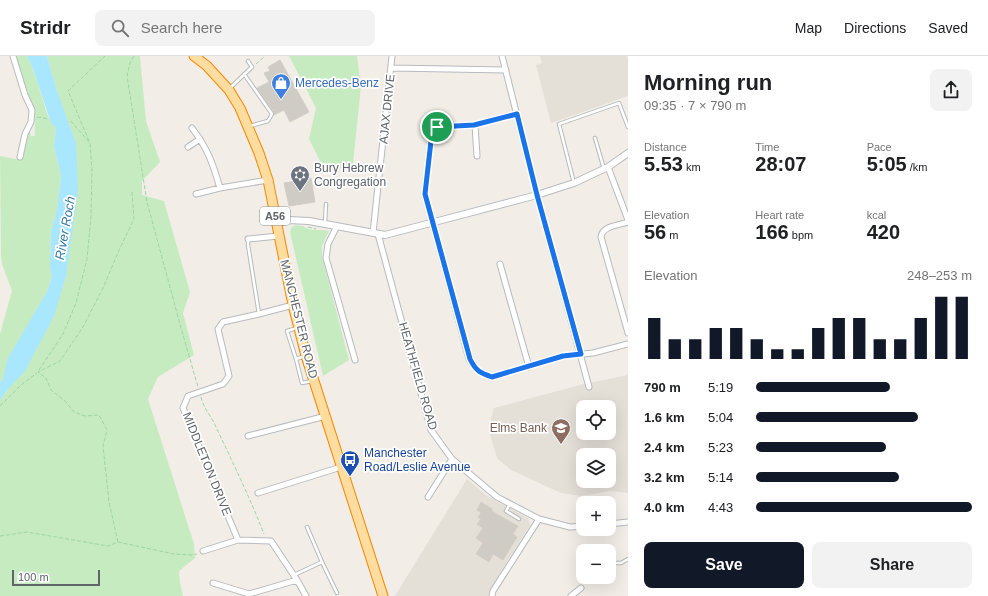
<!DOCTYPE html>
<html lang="en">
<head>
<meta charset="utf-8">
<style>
  body { margin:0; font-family:Helvetica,sans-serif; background:#f2f2f2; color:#202124; height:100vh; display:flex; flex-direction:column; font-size:15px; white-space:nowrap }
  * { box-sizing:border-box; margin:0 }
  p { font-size:13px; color:#757577 }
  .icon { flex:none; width:22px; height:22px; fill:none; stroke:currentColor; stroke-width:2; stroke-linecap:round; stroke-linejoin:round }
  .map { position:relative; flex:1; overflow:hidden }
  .side { display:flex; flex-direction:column; background:#fff; width:360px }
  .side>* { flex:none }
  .tools { position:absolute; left:576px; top:344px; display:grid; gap:8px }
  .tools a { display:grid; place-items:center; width:40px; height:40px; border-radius:8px; background:#fff; box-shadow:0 4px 16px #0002; font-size:20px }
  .scale { position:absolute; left:12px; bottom:10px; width:88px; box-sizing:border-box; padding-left:4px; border:2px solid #5e6468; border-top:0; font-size:11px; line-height:14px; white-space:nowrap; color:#5e6468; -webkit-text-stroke:3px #fff; paint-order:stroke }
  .pin { position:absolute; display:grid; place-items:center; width:34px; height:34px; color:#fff; margin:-17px; border:2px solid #fff; border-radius:50%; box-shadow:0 1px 4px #0007 }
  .round { display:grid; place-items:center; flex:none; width:42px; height:42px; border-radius:8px; background:#f2f2f2 }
  .headline { display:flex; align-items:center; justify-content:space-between; height:68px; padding:0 16px }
  h1 { font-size:22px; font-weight:600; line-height:30px }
  .figures { display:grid; grid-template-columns:repeat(3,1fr); gap:6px; height:68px; padding:4px 16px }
  .figures div { display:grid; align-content:center }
  .figures b { font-size:20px; font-weight:600 }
  .figures small { font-size:11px; font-weight:400 }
  .figures p { font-size:11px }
  .chart { height:112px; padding:8px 16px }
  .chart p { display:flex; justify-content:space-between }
  .chart svg { width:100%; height:72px; margin-top:4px; stroke:#111827; stroke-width:6 }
  .action { display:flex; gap:8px; margin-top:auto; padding:8px 16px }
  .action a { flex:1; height:46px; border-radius:8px; background:#111827; color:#fff; font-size:16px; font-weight:600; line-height:46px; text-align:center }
  .action a+a { background:#f2f2f2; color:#202124 }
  ul { padding:0 16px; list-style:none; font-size:13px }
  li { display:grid; grid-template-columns:64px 48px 1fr; align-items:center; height:30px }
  li i { height:10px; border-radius:5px; background:#111827 }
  header { display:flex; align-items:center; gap:24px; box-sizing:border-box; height:56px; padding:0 20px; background:#fff; border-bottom:1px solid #e0e0e0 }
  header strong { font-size:19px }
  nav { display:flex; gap:22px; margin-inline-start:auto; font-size:14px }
  .search { width:280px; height:36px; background:#f2f2f2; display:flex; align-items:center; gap:10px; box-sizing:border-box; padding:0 14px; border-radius:8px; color:#757577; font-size:15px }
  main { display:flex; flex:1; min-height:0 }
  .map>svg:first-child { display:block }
  .education { fill:#e4dfd7; fill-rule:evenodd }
  .green { fill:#c7ebc1 }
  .water { fill:#a9e6ff }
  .building { fill:#cfcbc5; stroke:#d7cec4 }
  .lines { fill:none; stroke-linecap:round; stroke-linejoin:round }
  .service-casing { stroke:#b7babe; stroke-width:4.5 }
  .minor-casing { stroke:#b7babe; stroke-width:7 }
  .tertiary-casing { stroke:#b7babe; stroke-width:8 }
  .trunk-casing { stroke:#f88600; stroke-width:11 }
  .path { stroke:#9dd4a5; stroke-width:1; stroke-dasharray:4 2; stroke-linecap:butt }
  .service { stroke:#fff; stroke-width:2.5 }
  .minor { stroke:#fff; stroke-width:5 }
  .tertiary { stroke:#fff; stroke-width:6 }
  .trunk { stroke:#ffdc9f; stroke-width:9 }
  .route-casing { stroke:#fff; stroke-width:8 }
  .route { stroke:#1a73e8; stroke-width:5 }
  .labels { text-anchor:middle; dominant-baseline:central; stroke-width:3.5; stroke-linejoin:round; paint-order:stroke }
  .shield { fill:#fff; stroke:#8e9295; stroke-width:1 }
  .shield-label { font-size:11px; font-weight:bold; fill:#5e6468 }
  .shop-label { font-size:12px; fill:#366cbe; stroke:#fff; text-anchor:start }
  .street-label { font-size:12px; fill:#5e6468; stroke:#fff }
  .worship-label { font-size:12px; fill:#5b616d; stroke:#fff; text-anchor:start }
  .education-label { font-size:12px; fill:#785e54; stroke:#fff; text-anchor:end }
  .transit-label { font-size:12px; fill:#164399; stroke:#fff; text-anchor:start }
  .water-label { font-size:13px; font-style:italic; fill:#3378a0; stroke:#fff }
</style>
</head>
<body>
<header>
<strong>Stridr</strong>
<div class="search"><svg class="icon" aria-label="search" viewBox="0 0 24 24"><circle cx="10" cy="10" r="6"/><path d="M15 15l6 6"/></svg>Search here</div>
<nav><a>Map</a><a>Directions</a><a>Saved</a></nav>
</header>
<main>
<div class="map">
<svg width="628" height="540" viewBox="0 0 628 540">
  <rect width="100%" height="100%" fill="#f2eee7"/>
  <path class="education" d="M540,0H627L628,4V40L551,67L536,9L542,7Z
    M628,319V437L610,435L581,440L561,437L511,414L497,402L490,379L491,362L494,352L584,328ZM583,351H609V377H583ZM583,399H609V425H583Z
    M467,423L487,440L528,462L530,469L489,535L488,540H395Z"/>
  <path class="green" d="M16,0H27C33,12 37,25 41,38C45,50 47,63 56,72L54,90L61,120L57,153L51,176L50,211L52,220L47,236L3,323L0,327V278L12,235L2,208L1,199L0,100L20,104L22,102L29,73L31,80H35C34,72 36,61 34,54C29,36 19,19 16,0Z
    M47,0H140L146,65L160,106L142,125V139L164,145L190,236L183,257L194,299L158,321L148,343L194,488L195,502L179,515L180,527L183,540H0V344L8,333L66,220L57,35Z
    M289,0H357L361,30L353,108L326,117L309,83L316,52Z
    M295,169L303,170C311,177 321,172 329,175L322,190V200L349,304L323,320L290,176L291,172Z"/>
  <path class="water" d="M27,0H47L57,35L76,87L78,135L66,220L54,260L25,315L8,333L0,344V327L3,323L8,302L47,236L52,220L50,211L51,176L57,153L61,120L54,90L56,72L51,67L33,13Z"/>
  <path class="building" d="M280,4L309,56L290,66L284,54L274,59V56L257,32L269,26L264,17L270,15L268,11Z
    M311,122L315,146L289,150L284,127Z
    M481,446L492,453V455L500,460L518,470L513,478L517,481L503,504L493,498L489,506L476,498L483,487L476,482L483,472L477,468L481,463L478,461L481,457L477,454Z"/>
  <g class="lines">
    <defs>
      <path id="service" d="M244,18L272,58L268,65L250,70
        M230,32L252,11L248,5
        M595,82L604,113
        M574,127L559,68L619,47L628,71
        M325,167L326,148
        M248,184V189L259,258
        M305,300L296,303L302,327L312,325
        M296,303L287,275L297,272
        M510,448L506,455L519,463
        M307,471L322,506
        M609,507H621L628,503
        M294,519L322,506L337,537"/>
      <path id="minor" d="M13,0L25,39L32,54L31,66L25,78L20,101
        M502,0L537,139L589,331
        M391,12L506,14
        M517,58L475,69L437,71L432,76L425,138L469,303C476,315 480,317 492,321L563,300L593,297L628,288
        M475,69L477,100
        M192,72C208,93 213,108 220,132
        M188,91L200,83
        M608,111L628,164
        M196,138L220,132L268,124
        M628,166C619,169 602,170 601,181L628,277
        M337,170L328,188L326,202L355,304
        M373,177L392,0
        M378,178L431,374L452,403L497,441L539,463L570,471L583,470
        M248,183L278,180
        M500,208L529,311
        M248,380L326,360
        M258,437L341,411
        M428,441L452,403
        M609,468L628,466
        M238,484L183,352L188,340L223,328L229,320L218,273L223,266L259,258L293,249
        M203,495L238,484L271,485L297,524L306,540
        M213,527L249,538L297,524
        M492,540L493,535L539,463
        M571,540L581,532"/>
      <path id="tertiary" d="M276,168L289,164L309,165L385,179L537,139L574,127L608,111L628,97"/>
      <path id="trunk" d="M194,0L207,10L229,34L240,52L259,97L268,124L293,249L306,300L383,540"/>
    </defs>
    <use href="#service" class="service-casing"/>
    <use href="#minor" class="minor-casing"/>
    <use href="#tertiary" class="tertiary-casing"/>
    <use href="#trunk" class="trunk-casing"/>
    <path class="path" d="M134,0L130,7L127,20L147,146L181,272L198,331
      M256,8L265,0
      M37,61L49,63
      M89,85L68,35L105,0
      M308,171L316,173
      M39,314L63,278L76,247L87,203L91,160L92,115L90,87L69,63
      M201,341C203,352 212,361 216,371C233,407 250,442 264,478
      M0,350L22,328L37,317
      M0,480L27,476L108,490L118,486L174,498L192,499L197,498
      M118,486L109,446L103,390L107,374L99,359L85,360L74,356L65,345L51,334L46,322L38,316L60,305L83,271L103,232L120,192L134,163L132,136"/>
    <use href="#service" class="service"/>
    <use href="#minor" class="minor"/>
    <use href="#tertiary" class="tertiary"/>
    <use href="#trunk" class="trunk"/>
  </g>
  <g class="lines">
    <defs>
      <path id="route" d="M517,58L537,139L581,298L563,300L492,321C480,317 476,315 470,303L425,138L432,76L437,71L474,69Z"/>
    </defs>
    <use href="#route" class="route-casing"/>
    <use href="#route" class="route"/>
  </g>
  <defs>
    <symbol id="shop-pin" viewBox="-11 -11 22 30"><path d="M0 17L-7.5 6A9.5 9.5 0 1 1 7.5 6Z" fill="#3f7fe0" stroke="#fff"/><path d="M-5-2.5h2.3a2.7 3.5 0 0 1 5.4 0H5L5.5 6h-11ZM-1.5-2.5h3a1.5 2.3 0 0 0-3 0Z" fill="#fff"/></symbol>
    <symbol id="synagogue-pin" viewBox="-11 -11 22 30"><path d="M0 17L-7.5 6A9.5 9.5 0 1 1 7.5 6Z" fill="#6b7280" stroke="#fff"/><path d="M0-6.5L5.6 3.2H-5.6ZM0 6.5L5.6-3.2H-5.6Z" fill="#fff"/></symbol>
    <symbol id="school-pin" viewBox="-11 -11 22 30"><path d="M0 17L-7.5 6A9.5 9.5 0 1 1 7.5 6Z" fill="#8d6e63" stroke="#fff"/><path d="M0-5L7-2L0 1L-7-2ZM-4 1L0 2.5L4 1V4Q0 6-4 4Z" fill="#fff"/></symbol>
    <symbol id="bus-pin" viewBox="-11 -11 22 30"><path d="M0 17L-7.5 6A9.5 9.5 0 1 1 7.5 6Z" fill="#1a4fb4" stroke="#fff"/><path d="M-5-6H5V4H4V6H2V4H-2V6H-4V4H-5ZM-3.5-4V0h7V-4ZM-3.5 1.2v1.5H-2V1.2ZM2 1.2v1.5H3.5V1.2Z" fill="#fff"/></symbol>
  </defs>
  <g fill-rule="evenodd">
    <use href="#shop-pin" x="270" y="16" width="22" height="30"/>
    <use href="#synagogue-pin" x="289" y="108" width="22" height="30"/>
    <use href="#school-pin" x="550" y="361" width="22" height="30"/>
    <use href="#bus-pin" x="339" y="393" width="22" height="30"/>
  </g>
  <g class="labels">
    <rect class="shield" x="260" y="151" width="30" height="18" rx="3"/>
    <g class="shield-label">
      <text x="275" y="160">A56</text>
    </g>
    <g class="shop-label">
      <text x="295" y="27">Mercedes-Benz</text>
    </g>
    <g class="street-label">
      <text transform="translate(387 53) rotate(-84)">AJAX DRIVE</text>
      <text transform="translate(299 263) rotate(76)">MANCHESTER ROAD</text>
      <text transform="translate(418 320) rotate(74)">HEATHFIELD ROAD</text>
      <text transform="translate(207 408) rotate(68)">MIDDLETON DRIVE</text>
    </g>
    <g class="worship-label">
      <text x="314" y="112">Bury Hebrew<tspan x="314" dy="14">Congregation</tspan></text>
    </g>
    <g class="education-label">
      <text x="547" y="372">Elms Bank</text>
    </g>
    <g class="transit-label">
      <text x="364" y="397">Manchester<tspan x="364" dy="14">Road/Leslie Avenue</tspan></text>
    </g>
    <g class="water-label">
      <text transform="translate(65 172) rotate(-80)">River Roch</text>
    </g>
  </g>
</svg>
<div class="tools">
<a><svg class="icon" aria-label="locate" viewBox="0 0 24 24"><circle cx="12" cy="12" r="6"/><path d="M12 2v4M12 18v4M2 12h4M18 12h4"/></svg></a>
<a><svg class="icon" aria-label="layers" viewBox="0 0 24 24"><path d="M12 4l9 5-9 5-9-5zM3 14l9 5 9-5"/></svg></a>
<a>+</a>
<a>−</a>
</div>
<div class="scale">100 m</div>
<div class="pin" style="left:437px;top:71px;background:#1e9e55"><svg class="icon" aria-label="arrive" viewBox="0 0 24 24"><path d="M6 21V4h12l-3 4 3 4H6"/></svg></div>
</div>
<section class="side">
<div class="headline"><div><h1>Morning run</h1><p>09:35 · 7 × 790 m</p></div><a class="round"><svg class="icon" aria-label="share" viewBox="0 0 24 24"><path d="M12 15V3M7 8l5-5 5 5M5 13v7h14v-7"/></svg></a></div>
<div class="figures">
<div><p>Distance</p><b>5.53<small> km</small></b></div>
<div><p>Time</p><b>28:07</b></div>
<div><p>Pace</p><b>5:05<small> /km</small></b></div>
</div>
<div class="figures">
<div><p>Elevation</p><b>56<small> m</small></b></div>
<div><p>Heart rate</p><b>166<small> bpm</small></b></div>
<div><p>kcal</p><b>420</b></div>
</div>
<div class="chart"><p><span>Elevation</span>248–253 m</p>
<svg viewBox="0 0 160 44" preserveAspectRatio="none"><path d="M5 44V19M15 44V32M25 44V32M35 44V25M45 44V25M55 44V32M65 44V38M75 44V38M85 44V25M95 44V19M105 44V19M115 44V32M125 44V32M135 44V19M145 44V6M155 44V6"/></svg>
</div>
<ul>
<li><b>790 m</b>5:19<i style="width:62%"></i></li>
<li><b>1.6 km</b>5:04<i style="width:75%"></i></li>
<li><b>2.4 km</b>5:23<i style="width:60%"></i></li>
<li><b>3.2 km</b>5:14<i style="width:66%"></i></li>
<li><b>4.0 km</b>4:43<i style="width:100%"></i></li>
</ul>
<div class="action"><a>Save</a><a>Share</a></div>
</section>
</main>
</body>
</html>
